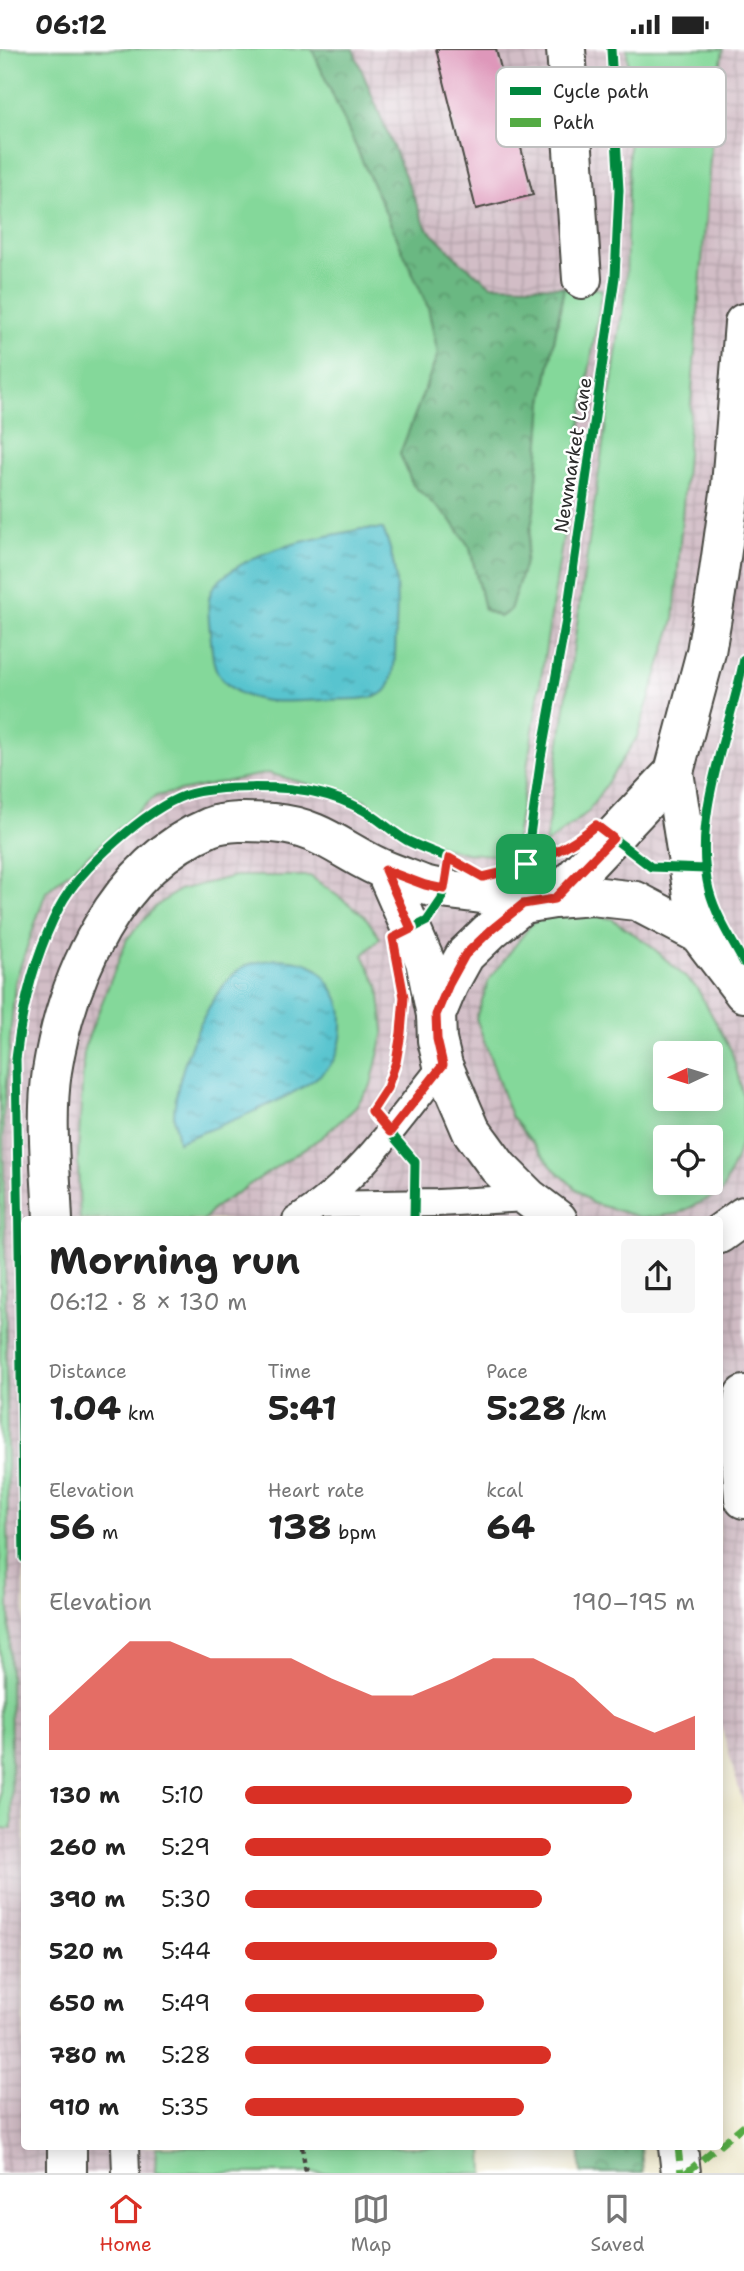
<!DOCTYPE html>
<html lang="en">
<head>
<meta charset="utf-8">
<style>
  body { margin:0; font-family:"Shantell Sans",sans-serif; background:#f6f6f6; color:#222; height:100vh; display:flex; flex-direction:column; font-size:26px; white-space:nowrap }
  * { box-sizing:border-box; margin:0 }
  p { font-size:23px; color:#767676 }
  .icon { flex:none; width:38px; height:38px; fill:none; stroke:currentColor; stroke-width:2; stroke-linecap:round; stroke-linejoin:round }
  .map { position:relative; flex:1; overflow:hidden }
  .drawer { position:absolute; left:21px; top:1167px; width:702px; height:934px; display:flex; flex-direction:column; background:#fff; border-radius:7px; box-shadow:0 4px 18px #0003 }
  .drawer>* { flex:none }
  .needle { width:46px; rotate:266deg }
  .tools { position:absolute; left:653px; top:992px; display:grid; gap:14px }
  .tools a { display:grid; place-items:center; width:70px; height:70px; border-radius:7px; background:#fff; box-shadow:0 4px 18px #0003; font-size:35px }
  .pin { position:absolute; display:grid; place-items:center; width:60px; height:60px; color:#fff; margin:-30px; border-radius:14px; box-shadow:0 4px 10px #0006 }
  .round { display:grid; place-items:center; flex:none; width:74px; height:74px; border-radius:7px; background:#f6f6f6 }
  .summary { display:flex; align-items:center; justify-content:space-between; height:119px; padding:0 28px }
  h1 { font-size:38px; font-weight:700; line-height:52px }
  .stats { display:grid; grid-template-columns:repeat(3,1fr); gap:10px; height:119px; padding:7px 28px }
  .stats div { display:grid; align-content:center }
  .stats b { font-size:35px; font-weight:700 }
  .stats small { font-size:19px; font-weight:400 }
  .stats p { font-size:19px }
  .chart { height:196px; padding:14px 28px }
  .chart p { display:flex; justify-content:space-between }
  .chart svg { width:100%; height:126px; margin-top:7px; fill:#d93025; opacity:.7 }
  ul { padding:0 28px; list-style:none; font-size:23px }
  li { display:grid; grid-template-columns:112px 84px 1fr; align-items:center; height:52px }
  li i { height:18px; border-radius:9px; background:#d93025 }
  .status { display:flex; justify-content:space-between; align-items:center; height:49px; padding:0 35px; background:#fff; direction:ltr }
  .status svg { height:19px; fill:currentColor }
  .tabs { display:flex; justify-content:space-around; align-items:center; height:98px; border-top:2px solid #e0e0e0; background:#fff; font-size:19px; color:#767676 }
  .tabs a { display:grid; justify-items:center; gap:4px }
  .tabs .on { color:#d93025 }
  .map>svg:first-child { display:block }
  .industrial { fill:url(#industrial-grid); fill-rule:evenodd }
  .grass { fill:#84d89a; stroke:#588262; stroke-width:2; fill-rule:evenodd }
  .forest { fill:url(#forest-crowns); stroke:#4b7256; stroke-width:2 }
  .water { fill:url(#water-ripples); stroke:#42787d; stroke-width:2 }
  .building { fill:#de97ba }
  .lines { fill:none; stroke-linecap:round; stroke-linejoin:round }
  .lane-casing { stroke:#484843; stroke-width:30 }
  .street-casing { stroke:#484843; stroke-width:42 }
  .secondary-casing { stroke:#484843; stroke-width:42 }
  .path { stroke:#484843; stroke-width:4.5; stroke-dasharray:5 5; stroke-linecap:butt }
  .lane { stroke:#fff; stroke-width:26 }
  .street { stroke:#fff; stroke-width:38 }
  .secondary { stroke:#fff; stroke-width:38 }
  .quiet { stroke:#54ab44; stroke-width:7; stroke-dasharray:14 7; stroke-linecap:butt }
  .cycleway-casing { stroke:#fff; stroke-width:13 }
  .cycleway { stroke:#00873e; stroke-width:9 }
  .route-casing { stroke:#fff; stroke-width:14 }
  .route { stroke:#d93025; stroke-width:9 }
  .labels { text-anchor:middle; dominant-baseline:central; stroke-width:5; stroke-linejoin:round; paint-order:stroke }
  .street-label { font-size:19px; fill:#2b2b2b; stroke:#fff }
  .key { fill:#fff; stroke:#bfbfbf; stroke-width:2 }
  .key-label { font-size:19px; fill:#2b2b2b }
</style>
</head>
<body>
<div class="status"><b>06:12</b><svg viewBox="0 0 49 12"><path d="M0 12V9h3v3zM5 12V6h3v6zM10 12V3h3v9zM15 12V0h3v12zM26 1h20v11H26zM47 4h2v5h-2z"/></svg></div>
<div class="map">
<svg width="744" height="2124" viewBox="0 0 744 2124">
  <defs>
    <pattern id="industrial-grid" width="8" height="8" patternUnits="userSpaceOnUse" patternTransform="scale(1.75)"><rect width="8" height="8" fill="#d2bdc6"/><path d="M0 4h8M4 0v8" fill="none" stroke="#b4a3aa"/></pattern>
    <pattern id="forest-crowns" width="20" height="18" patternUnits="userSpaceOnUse" patternTransform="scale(1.75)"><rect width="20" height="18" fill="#6bb882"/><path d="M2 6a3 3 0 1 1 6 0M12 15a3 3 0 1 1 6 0" fill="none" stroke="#58966b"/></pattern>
    <pattern id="water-ripples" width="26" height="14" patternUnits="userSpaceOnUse" patternTransform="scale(1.75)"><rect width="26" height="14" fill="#58c4cf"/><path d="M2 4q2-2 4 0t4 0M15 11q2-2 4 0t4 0" fill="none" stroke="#499fa8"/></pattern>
  </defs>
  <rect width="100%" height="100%" fill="#fff"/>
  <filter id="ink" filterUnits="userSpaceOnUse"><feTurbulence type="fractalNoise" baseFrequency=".0143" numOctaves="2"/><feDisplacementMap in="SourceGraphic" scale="14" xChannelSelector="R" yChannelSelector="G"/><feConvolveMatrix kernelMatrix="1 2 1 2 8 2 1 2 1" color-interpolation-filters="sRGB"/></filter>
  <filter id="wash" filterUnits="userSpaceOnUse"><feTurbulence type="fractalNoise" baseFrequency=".00686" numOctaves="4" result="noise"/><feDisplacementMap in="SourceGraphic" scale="28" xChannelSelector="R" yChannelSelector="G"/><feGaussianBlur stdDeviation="1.57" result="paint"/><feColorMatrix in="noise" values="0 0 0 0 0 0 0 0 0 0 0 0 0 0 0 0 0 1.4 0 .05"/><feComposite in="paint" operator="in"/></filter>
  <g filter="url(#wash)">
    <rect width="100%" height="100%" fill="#eee9ce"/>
    <path class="industrial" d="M0,0H744V1758L719,1670V1171H24V2098H159V2124H0ZM665,1004H710V1050H665ZM665,1088H710V1134H665Z"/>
    <path class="grass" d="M0,0H312L428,258L438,305L400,405L413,436L451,471L470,499L484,560L500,568L510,561L524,517L535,456L543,353L564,238L602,240L515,796L505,807L466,804L408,789L365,751L268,724L156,747L46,843L15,933L3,1068L12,1780L0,1779Z
      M627,0H723L714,60L674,571L637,688L588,763L545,796L626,236L630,55Z
      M235,827H310L364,866L380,889L363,906L379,938L384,982L371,1036L352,1062L322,1088L214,1159L204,1171H80L78,1109L84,999L127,890L155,858L179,841Z
      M578,863L612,870L650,896L697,939L731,1001L743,1046V1084L736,1110L722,1143L677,1165L643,1169L592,1154L552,1118L511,1067L476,969L489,931L536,869ZM665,1004H710V1050H665ZM665,1088H710V1134H665Z
      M156,2098H483L484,2124H155Z"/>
    <path class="forest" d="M312,0H353L426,178L461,213L491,236L564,238L543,352L535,456L524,517L510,561L500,568L484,560L470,499L451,471L413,436L400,405L438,305L428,258Z
      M579,2098H641L643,2124H581Z"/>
    <path class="water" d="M361,480H383C397,512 398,545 396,579C395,594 397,636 383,644C370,652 340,650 325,651C290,652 246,660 221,629C211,617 212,596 210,583C209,570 205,547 215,536C251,498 313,491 361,480Z
      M277,910C312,912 318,915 336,946C342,957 342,964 342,976C342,989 340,1000 333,1012C314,1044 214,1078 178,1093C177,1085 174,1075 174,1066C175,1026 209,936 245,917C254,912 267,912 277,910Z"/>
    <g id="blocks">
      <path class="building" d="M436,0H496L533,146L476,160Z"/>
    </g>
  </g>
  <g filter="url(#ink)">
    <use href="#blocks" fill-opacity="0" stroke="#484843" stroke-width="2"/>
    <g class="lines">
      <defs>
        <path id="lane" d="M321,1156L438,1154L529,1149
          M296,1171C357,1134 399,1071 443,1016
          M125,2098L126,2124"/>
        <path id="street" d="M566,0L582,230
          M385,821L425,912L436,966
          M53,1171C51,1122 45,1070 52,1022C67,928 116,817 210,778C228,771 254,773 273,774C324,778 347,807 390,823C401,827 413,832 424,836C445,842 467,842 487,846C499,849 511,852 523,855
          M67,2098V2124
          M678,2098L681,2124"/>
        <path id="secondary" d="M554,850L674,723
          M699,885L674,723L706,603L716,544L731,437L744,274
          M558,1171L529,1149L498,1118L471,1081L443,1016L437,991L436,966L449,935L465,906L491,881L523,855L554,850L592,847L636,852L699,885L744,944
          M719,1185L744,1167
          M744,1346L739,1384L744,1450"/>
      </defs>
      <use href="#lane" class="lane-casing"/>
      <use href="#street" class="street-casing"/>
      <use href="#secondary" class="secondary-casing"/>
      <path class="path" d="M302,2098L306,2124"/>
      <use href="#lane" class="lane"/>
      <use href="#street" class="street"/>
      <use href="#secondary" class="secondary"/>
      <path class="quiet" d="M719,2097L744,2076
        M678,2098L681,2124
        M686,2124L717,2098"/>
      <defs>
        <path id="cycleway" d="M744,610C730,682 691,768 709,841C716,867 731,890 744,914
          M526,815L541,708L566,571L615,228L619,141L611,0
          M414,1171L415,1113L372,1062L387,1039L396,1013L401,984L404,948L393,889L427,872L442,850L449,809
          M24,1509L16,1010C22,957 35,905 60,857C79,821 146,760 186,746C217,736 286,737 318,744C332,747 350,754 363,761C378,769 391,782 406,791C421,799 436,803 450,810C462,815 472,822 483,828C524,819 564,803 596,776L651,818L706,820"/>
      </defs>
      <use href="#cycleway" class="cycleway-casing"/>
      <use href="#cycleway" class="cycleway"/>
    </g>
  </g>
  <g class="lines" filter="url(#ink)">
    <defs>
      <path id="route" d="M596,776L613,789L554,850L523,855L491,881L465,906L449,935L436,966L437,990L443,1016L390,1083L372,1062L387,1039L396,1013L401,984L404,948L393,889L411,880L385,821L425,836L444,840L449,809L483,828C524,819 564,803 596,776Z"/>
    </defs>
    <use href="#route" class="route-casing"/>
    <use href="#route" class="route"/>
  </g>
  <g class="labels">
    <g class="street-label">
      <text transform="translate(573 406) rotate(-81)">Newmarket Lane</text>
    </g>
  </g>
  <rect x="496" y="18" width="230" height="80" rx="10" class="key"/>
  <rect x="510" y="38" width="31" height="8" fill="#00873e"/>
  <rect x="510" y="69" width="31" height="9" fill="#54ab44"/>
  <g class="key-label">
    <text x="553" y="49">Cycle path</text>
    <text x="553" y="80">Path</text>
  </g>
</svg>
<div class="tools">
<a><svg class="needle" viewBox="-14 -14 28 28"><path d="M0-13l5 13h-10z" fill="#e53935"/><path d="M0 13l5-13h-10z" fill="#767676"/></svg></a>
<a><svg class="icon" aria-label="locate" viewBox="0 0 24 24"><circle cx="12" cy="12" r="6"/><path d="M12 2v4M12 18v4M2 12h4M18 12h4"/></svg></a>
</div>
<div class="pin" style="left:526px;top:815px;background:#1e9e55"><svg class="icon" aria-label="arrive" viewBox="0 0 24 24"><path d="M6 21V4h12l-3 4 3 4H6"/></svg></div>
<section class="drawer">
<div class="summary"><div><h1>Morning run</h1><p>06:12 · 8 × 130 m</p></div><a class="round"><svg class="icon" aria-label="share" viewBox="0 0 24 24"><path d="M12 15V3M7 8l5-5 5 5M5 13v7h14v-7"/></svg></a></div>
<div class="stats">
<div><p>Distance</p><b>1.04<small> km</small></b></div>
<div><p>Time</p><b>5:41</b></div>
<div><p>Pace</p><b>5:28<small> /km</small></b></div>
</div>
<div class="stats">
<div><p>Elevation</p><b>56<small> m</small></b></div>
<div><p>Heart rate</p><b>138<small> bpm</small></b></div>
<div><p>kcal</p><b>64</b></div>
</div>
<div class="chart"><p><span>Elevation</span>190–195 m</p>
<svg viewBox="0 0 160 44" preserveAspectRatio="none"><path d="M0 44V32L10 19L20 6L30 6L40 12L50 12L60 12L70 19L80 25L90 25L100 19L110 12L120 12L130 19L140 32L150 38L160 32V44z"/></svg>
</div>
<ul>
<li><b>130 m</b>5:10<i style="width:86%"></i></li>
<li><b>260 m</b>5:29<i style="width:68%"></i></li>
<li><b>390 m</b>5:30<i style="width:66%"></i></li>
<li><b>520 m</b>5:44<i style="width:56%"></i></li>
<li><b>650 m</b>5:49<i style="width:53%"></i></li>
<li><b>780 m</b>5:28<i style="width:68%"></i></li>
<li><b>910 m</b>5:35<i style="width:62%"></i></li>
</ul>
</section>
</div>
<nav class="tabs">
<a class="on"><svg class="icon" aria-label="home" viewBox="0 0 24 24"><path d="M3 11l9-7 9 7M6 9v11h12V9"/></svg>Home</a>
<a><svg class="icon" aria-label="map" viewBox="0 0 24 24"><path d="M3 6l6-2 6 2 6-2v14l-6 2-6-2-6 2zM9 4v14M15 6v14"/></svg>Map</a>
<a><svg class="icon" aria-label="saved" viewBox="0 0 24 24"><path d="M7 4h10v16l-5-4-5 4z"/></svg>Saved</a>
</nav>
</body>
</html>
